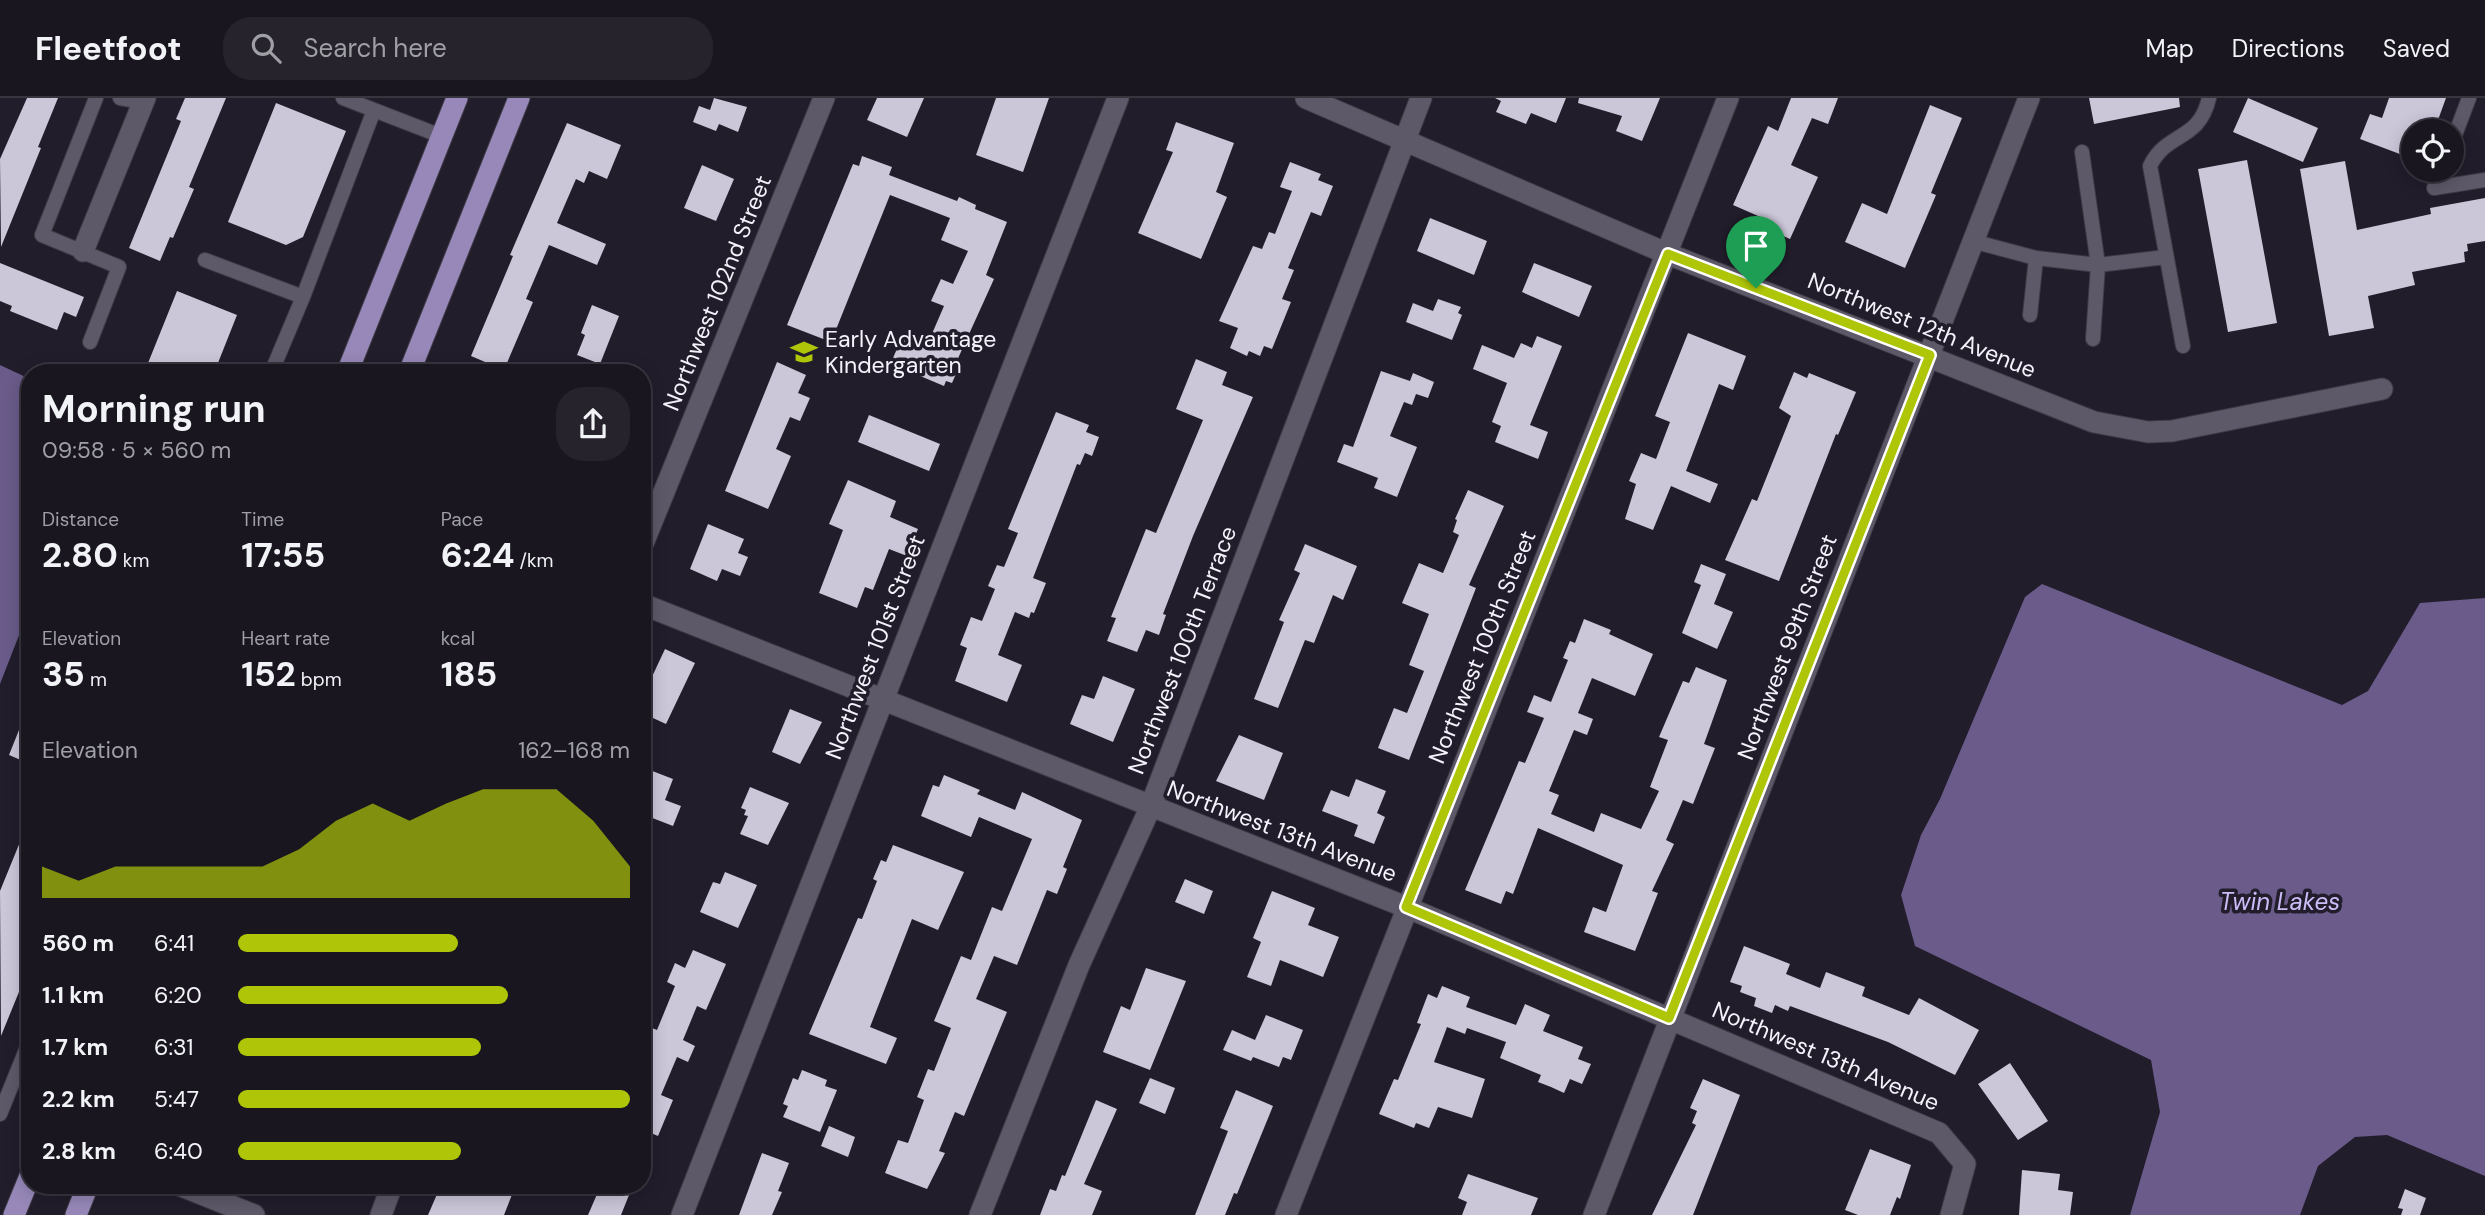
<!DOCTYPE html>
<html lang="en">
<head>
<meta charset="utf-8">
<style>
  body { margin:0; font-family:"DM Sans",sans-serif; background:#26232d; color:#f1f3f6; height:100vh; display:flex; flex-direction:column; font-size:26px; white-space:nowrap }
  * { box-sizing:border-box; margin:0 }
  p { font-size:23px; color:#9f9fa5 }
  .icon { flex:none; width:38px; height:38px; fill:none; stroke:currentColor; stroke-width:2; stroke-linecap:round; stroke-linejoin:round }
  .map { position:relative; flex:1; overflow:hidden }
  .drawer { position:absolute; left:21px; top:266px; width:630px; height:830px; display:flex; flex-direction:column; background:#191620; border-radius:28px; box-shadow:0 4px 18px #0003,0 0 0 2px #37353e }
  .drawer>* { flex:none }
  .buttons { position:absolute; left:2401px; top:21px; display:grid; gap:14px }
  .buttons a { display:grid; place-items:center; width:63px; height:63px; border-radius:50%; background:#191620; box-shadow:0 4px 18px #0003,0 0 0 2px #37353e; font-size:35px }
  .pin { position:absolute; display:grid; place-items:center; width:60px; height:60px; color:#fff; margin:-72px -30px; border-radius:50% 50% 50% 0; rotate:-45deg; box-shadow:0 0 7px #0007 }
  .pin .icon { rotate:45deg }
  .round { display:grid; place-items:center; flex:none; width:74px; height:74px; border-radius:28px; background:#26232d }
  .overview { display:flex; align-items:center; justify-content:space-between; height:119px; padding:0 21px }
  h1 { font-size:38px; font-weight:700; line-height:52px }
  .figures { display:grid; grid-template-columns:repeat(3,1fr); gap:10px; height:119px; padding:7px 21px }
  .figures div { display:grid; align-content:center }
  .figures b { font-size:35px; font-weight:700 }
  .figures small { font-size:19px; font-weight:400 }
  .figures p { font-size:19px }
  .chart { height:196px; padding:14px 21px }
  .chart p { display:flex; justify-content:space-between }
  .chart svg { width:100%; height:126px; margin-top:7px; fill:#aec508; opacity:.7 }
  ul { padding:0 21px; list-style:none; font-size:23px }
  li { display:grid; grid-template-columns:112px 84px 1fr; align-items:center; height:52px }
  li i { height:18px; border-radius:9px; background:#aec508 }
  header { display:flex; align-items:center; gap:42px; box-sizing:border-box; height:98px; padding:0 35px; background:#191620; border-bottom:2px solid #37353e }
  header strong { font-size:33px }
  nav { display:flex; gap:38px; margin-inline-start:auto; font-size:24px }
  .search { width:490px; height:63px; background:#26232d; display:flex; align-items:center; gap:18px; box-sizing:border-box; padding:0 24px; border-radius:28px; color:#9f9fa5; font-size:26px }
  .map>svg:first-child { display:block }
  .water { fill:#6a5b8a }
  .building { fill:#cbc6d8 }
  .lines { fill:none; stroke-linecap:round; stroke-linejoin:round }
  .lane-casing { stroke:#3e3b46; stroke-width:16 }
  .street-casing { stroke:#3e3b46; stroke-width:23 }
  .primary-casing { stroke:#3e3b46; stroke-width:23 }
  .lane { stroke:#5e5969; stroke-width:14 }
  .street { stroke:#5e5969; stroke-width:21 }
  .primary { stroke:#9788b9; stroke-width:21 }
  .route-casing { stroke:#fff; stroke-width:14 }
  .route { stroke:#aec508; stroke-width:9 }
  .labels { text-anchor:middle; dominant-baseline:central; stroke-width:7; stroke-linejoin:round; paint-order:stroke }
  .street-label { font-size:23px; fill:#f4f2fb; stroke:#211d2b }
  .poi-label { font-size:23px; fill:#f4f2fb; stroke:#211d2b; text-anchor:start }
  .water-label { font-size:24px; font-style:italic; fill:#cebcf8; stroke:#211d2b }
</style>
</head>
<body>
<header>
<strong>Fleetfoot</strong>
<div class="search"><svg class="icon" aria-label="search" viewBox="0 0 24 24"><circle cx="10" cy="10" r="6"/><path d="M15 15l6 6"/></svg>Search here</div>
<nav><a>Map</a><a>Directions</a><a>Saved</a></nav>
</header>
<div class="map">
<svg width="2485" height="1117" viewBox="0 0 2485 1117">
  <rect width="100%" height="100%" fill="#211d2b"/>
  <path class="water" d="M0,267L30,281V509L0,586Z
    M2042,486L2342,607L2368,593L2420,505L2485,500V1078L2387,1037L2355,1039L2318,1068L2300,1117H2130L2160,1014L2151,962L1915,848L1901,797L1921,737L1940,701L2025,499Z"/>
  <path class="building" d="M27,0H58L38,49L41,50L1,149L0,61Z
    M185,0H226L189,89L194,91L173,140L170,139L160,163L129,150L181,23L176,21Z
    M714,0L747,9L738,34L719,26L716,33L693,24L699,8L710,12Z
    M877,0H924L907,39L867,22Z
    M996,0H1049L1023,74L976,57Z
    M1495,0H1566L1556,25L1531,15L1526,26L1496,14L1501,3Z
    M1579,0H1660L1642,43L1616,33L1622,18L1578,5Z
    M1791,0H1838L1828,26L1812,20L1791,67L1818,79L1790,141L1762,129L1765,121L1733,107L1768,28L1778,33Z
    M2089,0H2179L2180,9L2094,26Z
    M2248,0L2318,30L2303,64L2233,34Z
    M2389,0H2446L2434,33H2413V61L2360,41L2370,16L2382,20Z
    M276,5L346,33L303,139L286,147L228,124Z
    M1930,7L1962,20L1931,95L1936,97L1905,170L1845,144L1862,105L1887,116Z
    M1176,24L1234,45L1216,94L1227,99L1201,161L1138,135L1173,54L1166,52Z
    M567,25L621,47L607,81L589,73L584,85L576,81L557,125L606,146L597,167L549,147L526,201L533,204L504,272L471,258L513,158L510,157Z
    M862,58L892,69L889,77L957,103L959,99L976,107L975,111L1007,124L986,177L994,181L955,267L959,269L952,285L946,283L944,288L894,267L892,262L901,242L904,243L906,240L916,244L917,241L928,245L944,208L931,203L941,181L953,186L968,153L941,142L950,120L890,97L831,244L787,227L853,66L859,68Z
    M2247,62L2277,225L2228,234L2198,71Z
    M2345,63L2357,132L2431,116L2430,110L2485,100V143L2467,146L2468,153L2464,154L2465,164L2412,174L2415,187L2368,198L2374,230L2329,238L2300,71Z
    M1290,64L1321,76L1318,82L1333,88L1321,118L1311,114L1288,170L1294,172L1282,201L1291,204L1272,251L1264,248L1260,258L1249,253L1247,258L1230,250L1238,230L1219,223L1253,148L1262,151L1269,134L1275,136L1292,93L1280,89Z
    M702,67L734,81L716,123L684,110Z
    M1430,120L1487,143L1474,177L1417,153Z
    M0,165L84,199L76,219L64,214L57,232L10,213L12,208L0,203Z
    M1534,165L1592,188L1579,219L1522,194Z
    M177,193L237,217L214,275H144Z
    M1438,201L1461,209L1458,215L1462,217L1452,242L1406,224L1413,205L1433,213Z
    M592,207L619,218L600,266L577,257L585,237L581,235Z
    M1688,235L1746,258L1733,292L1719,286L1686,373L1718,386L1710,405L1671,388L1653,432L1625,421L1636,386L1629,383L1641,355L1656,361L1670,324L1655,318Z
    M1537,238L1562,248L1530,327L1548,334L1538,361L1495,344L1501,328L1492,324L1507,285L1473,271L1482,247L1514,260L1521,245L1532,250Z
    M1196,261L1227,274L1222,287L1253,299L1193,438L1163,516L1166,517L1159,537L1146,532L1137,554L1107,543L1116,520L1111,519L1146,431L1156,435L1203,322L1176,311Z
    M777,264L806,277L798,295L810,300L800,323L790,319L776,351L791,358L768,411L725,393Z
    M1381,273L1410,283L1413,275L1434,284L1428,300L1416,296L1412,307L1404,304L1390,338L1417,349L1397,399L1374,390L1378,380L1337,364L1344,346L1353,349Z
    M1794,274L1807,280L1809,275L1856,294L1838,337L1836,336L1779,483L1725,462L1752,401L1757,403L1791,318L1779,310Z
    M1056,314L1089,327L1086,334L1099,339L1092,358L1085,355L1080,367L1077,366L1033,480L1046,485L1034,515L1031,514L1029,520L1015,514L998,557L1022,567L1007,604L955,583L967,550L960,547L971,519L982,523L995,491L988,488L997,467L1004,469L1018,435L1008,431Z
    M869,317L940,346L929,373L858,344Z
    M848,382L896,403L890,419L918,431L907,458L889,451L873,492L865,489L857,510L819,495L843,432L829,426Z
    M1468,392L1504,408L1469,487L1476,490L1409,662L1378,650L1394,610L1407,615L1424,573L1409,567L1429,516L1402,505L1419,465L1443,475L1459,437L1453,434L1457,422L1455,421Z
    M708,426L744,441L738,455L748,459L740,478L722,471L717,483L690,471Z
    M1305,446L1357,468L1343,502L1333,497L1314,545L1305,542L1278,610L1254,601L1281,532L1284,524L1279,522L1300,475L1294,472Z
    M1701,466L1726,476L1714,506L1733,514L1717,551L1682,535L1701,487L1694,484Z
    M1584,521L1611,532L1609,536L1653,556L1635,598L1592,580L1578,615L1593,621L1587,637L1574,632L1549,693L1559,697L1551,716L1594,734L1601,715L1641,731L1659,693L1650,689L1668,642L1659,639L1683,583L1689,585L1696,569L1727,582L1704,646L1715,650L1693,706L1683,702L1666,742L1674,746L1652,793L1658,795L1635,853L1584,834L1593,809L1606,814L1623,767L1538,730L1513,796L1506,793L1501,806L1465,792L1519,663L1525,665L1544,620L1527,614L1534,597L1551,604L1568,562L1563,560L1570,543L1575,545Z
    M665,551L695,565L666,626L642,615V600Z
    M1103,578L1135,591L1113,644L1070,626L1082,597L1094,601Z
    M29,607H30V666L9,657Z
    M790,611L822,624L800,666L772,654Z
    M1239,637L1283,655L1264,702L1216,683Z
    M642,669L673,681L665,702L681,708L673,728L642,716Z
    M944,677L980,692L977,696L1015,712L1022,694L1082,722L1063,769L1067,771L1057,796L1047,792L1017,867L994,858L976,901L1007,914L964,1018L955,1014L939,1053L945,1055L927,1091L885,1075L898,1042L908,1045L924,1002L917,999L928,971L934,973L951,930L934,923L961,858L971,862L992,809L1002,813L1032,741L979,719L971,739L921,718L933,687L939,689Z
    M1356,681L1386,693L1377,715L1385,719L1374,746L1354,738L1358,727L1322,713L1331,692L1349,699Z
    M750,689L789,705L768,747L740,736L748,718L744,717L746,712L741,710Z
    M29,722L30,867L1,938L0,793Z
    M893,747L964,774L938,832L912,821L870,929L897,940L886,966L809,936L858,820L862,821L877,783L873,781L881,762L886,764Z
    M725,774L757,787L738,830L700,814L713,784L720,786Z
    M1185,781L1213,793L1204,816L1175,804Z
    M1272,793L1315,810L1308,827L1339,839L1323,879L1280,862L1271,888L1247,879L1261,844L1253,840Z
    M1744,848L1790,866L1786,876L1820,890L1826,874L1865,889L1862,898L1909,917L1919,900L1979,932L1955,977L1888,944L1790,908L1788,913L1775,907L1772,915L1754,908L1756,900L1740,894L1742,888L1730,884Z
    M693,852L726,866L706,912L697,908L683,942L695,948L688,964L677,959L661,997L673,1002L658,1038L646,1033L642,1040V926L657,932L675,888L667,884L675,865L685,870Z
    M1146,870L1186,883L1150,972L1103,954L1121,908L1130,912Z
    M1442,888L1470,899L1466,909L1516,927L1525,906L1550,917L1543,933L1583,949L1578,961L1591,966L1582,986L1570,981L1564,995L1551,989L1538,984L1541,977L1500,960L1506,944L1467,930L1465,936L1447,929L1434,964L1485,981L1472,1020L1438,1009L1429,1030L1416,1025L1414,1030L1379,1016L1394,981L1398,982L1421,926L1417,925L1428,896L1437,900Z
    M1266,917L1303,932L1291,962L1283,959L1279,969L1253,959L1251,963L1223,952L1232,932L1255,942Z
    M2010,965L2048,1023L2018,1042L1978,986Z
    M802,972L827,982L825,988L837,992L820,1034L783,1019L788,1008L783,1006L793,980L798,982Z
    M1150,980L1175,990L1165,1016L1139,1005Z
    M1703,981L1740,997L1693,1117H1652L1696,1027L1692,1025L1697,1013L1690,1010Z
    M1236,992L1273,1008L1237,1096L1234,1095L1225,1117H1195L1228,1033L1220,1030Z
    M1096,1002L1117,1011L1084,1086L1102,1093L1092,1117H1040L1050,1091L1056,1093L1062,1077L1065,1078Z
    M829,1028L855,1039L848,1059L821,1048Z
    M1870,1051L1911,1067L1900,1101L1897,1099L1890,1117H1858L1845,1112Z
    M762,1055L789,1065L778,1093L782,1094L772,1117H739Z
    M2022,1072L2060,1076L2058,1092L2073,1094L2070,1117H2019Z
    M1468,1076L1538,1100L1531,1117H1462L1467,1104L1458,1100Z
    M441,1087H508L506,1091L513,1094L504,1117H428Z
    M601,1087H633L621,1117H588Z
    M2405,1091L2426,1100L2420,1117H2401L2403,1111L2398,1110Z"/>
  <g class="lines">
    <defs>
      <path id="lane" d="M120,0L143,4
        M343,0L441,38
        M2452,45L2469,0
        M2082,54L2098,167L2093,241
        M2441,72L2434,90L2485,82
        M1972,143L2036,160L2098,167L2166,159
        M205,162L303,199L271,275
        M303,199L374,12
        M2030,217L2036,160
        M90,244L119,169L42,137L96,0
        M2183,248L2150,68C2167,33 2199,44 2209,0
        M0,1016L30,942"/>
      <path id="street" d="M1306,0L1668,156L2094,324L2148,334L2172,333L2382,291
        M83,153L145,0
        M642,448L824,0
        M642,506L1406,809L1939,1035L1965,1066L1951,1117
        M179,1087L254,1117
        M381,1117L392,1087
        M682,1117L1118,0
        M980,1117L1079,867L1150,710L1421,0
        M1286,1117L1728,0
        M1594,1117L2029,0"/>
      <path id="primary" d="M347,275L457,0
        M409,275L519,0
        M14,1117L30,1078
        M76,1117L88,1087"/>
    </defs>
    <use href="#lane" class="lane-casing"/>
    <use href="#street" class="street-casing"/>
    <use href="#primary" class="primary-casing"/>
    <use href="#lane" class="lane"/>
    <use href="#street" class="street"/>
    <use href="#primary" class="primary"/>
  </g>
  <g class="lines">
    <defs>
      <path id="route" d="M1668,156L1930,257L1669,920L1406,809Z"/>
    </defs>
    <use href="#route" class="route-casing"/>
    <use href="#route" class="route"/>
  </g>
  <defs>
    <symbol id="school-bare" viewBox="-9 -9 18 18"><path d="M0-5L7-2L0 1L-7-2ZM-4 1L0 2.5L4 1V4Q0 6-4 4Z" fill="#aec508" stroke="#211d2b" stroke-width="2.5" paint-order="stroke"/></symbol>
  </defs>
  <g fill-rule="evenodd">
    <use href="#school-bare" x="785" y="235" width="38" height="38"/>
  </g>
  <g class="labels">
    <g class="street-label">
      <text transform="translate(717 195) rotate(-68)">Northwest 102nd Street</text>
      <text transform="translate(1922 227) rotate(22)">Northwest 12th Avenue</text>
      <text transform="translate(875 549) rotate(-69)">Northwest 101st Street</text>
      <text transform="translate(1482 549) rotate(-68)">Northwest 100th Street</text>
      <text transform="translate(1787 549) rotate(-69)">Northwest 99th Street</text>
      <text transform="translate(1182 552) rotate(-69)">Northwest 100th Terrace</text>
      <text transform="translate(1282 733) rotate(21)">Northwest 13th Avenue</text>
      <text transform="translate(1826 958) rotate(23)">Northwest 13th Avenue</text>
    </g>
    <g class="poi-label">
      <text x="825" y="241">Early Advantage<tspan x="825" dy="26">Kindergarten</tspan></text>
    </g>
    <g class="water-label">
      <text x="2280" y="803">Twin Lakes</text>
    </g>
  </g>
</svg>
<div class="buttons">
<a><svg class="icon" aria-label="locate" viewBox="0 0 24 24"><circle cx="12" cy="12" r="6"/><path d="M12 2v4M12 18v4M2 12h4M18 12h4"/></svg></a>
</div>
<div class="pin" style="left:1756px;top:190px;background:#1e9e55"><svg class="icon" aria-label="arrive" viewBox="0 0 24 24"><path d="M6 21V4h12l-3 4 3 4H6"/></svg></div>
<section class="drawer">
<div class="overview"><div><h1>Morning run</h1><p>09:58 · 5 × 560 m</p></div><a class="round"><svg class="icon" aria-label="share" viewBox="0 0 24 24"><path d="M12 15V3M7 8l5-5 5 5M5 13v7h14v-7"/></svg></a></div>
<div class="figures">
<div><p>Distance</p><b>2.80<small> km</small></b></div>
<div><p>Time</p><b>17:55</b></div>
<div><p>Pace</p><b>6:24<small> /km</small></b></div>
</div>
<div class="figures">
<div><p>Elevation</p><b>35<small> m</small></b></div>
<div><p>Heart rate</p><b>152<small> bpm</small></b></div>
<div><p>kcal</p><b>185</b></div>
</div>
<div class="chart"><p><span>Elevation</span>162–168 m</p>
<svg viewBox="0 0 160 44" preserveAspectRatio="none"><path d="M0 44V33L10 38L20 33L30 33L40 33L50 33L60 33L70 27L80 17L90 11L100 17L110 11L120 6L130 6L140 6L150 17L160 33V44z"/></svg>
</div>
<ul>
<li><b>560 m</b>6:41<i style="width:56%"></i></li>
<li><b>1.1 km</b>6:20<i style="width:69%"></i></li>
<li><b>1.7 km</b>6:31<i style="width:62%"></i></li>
<li><b>2.2 km</b>5:47<i style="width:100%"></i></li>
<li><b>2.8 km</b>6:40<i style="width:57%"></i></li>
</ul>
</section>
</div>
</body>
</html>
